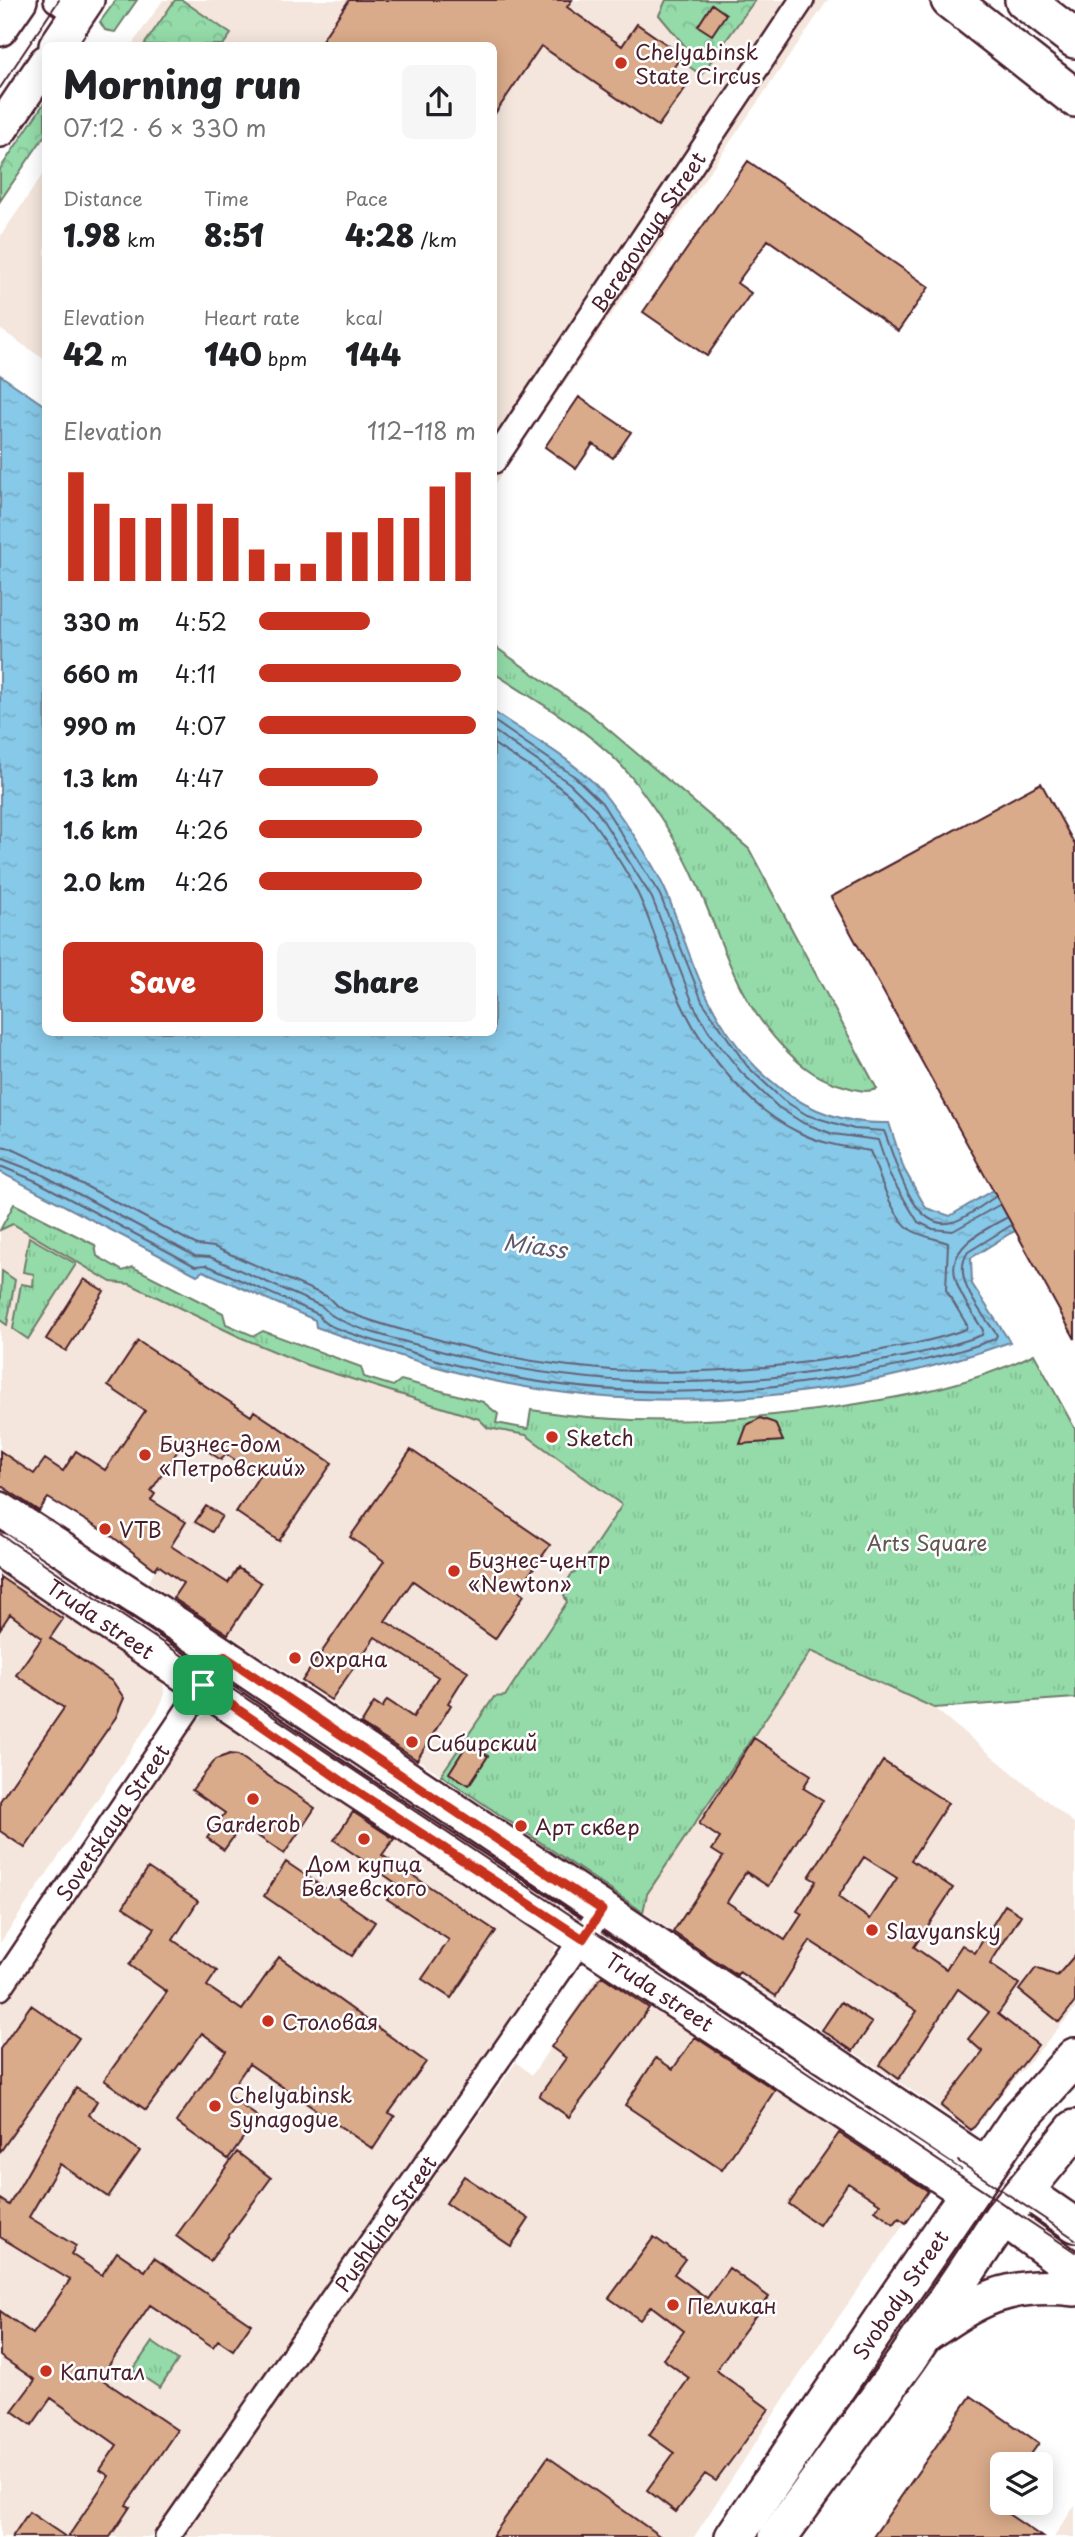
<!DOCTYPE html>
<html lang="en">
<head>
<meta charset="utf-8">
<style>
  body { margin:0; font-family:"Playpen Sans",sans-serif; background:#f6f6f6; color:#202124; height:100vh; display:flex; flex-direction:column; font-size:26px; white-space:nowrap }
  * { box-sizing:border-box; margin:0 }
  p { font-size:23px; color:#757577 }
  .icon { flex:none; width:38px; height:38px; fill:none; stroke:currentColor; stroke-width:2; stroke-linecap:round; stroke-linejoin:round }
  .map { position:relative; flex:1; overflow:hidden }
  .drawer { position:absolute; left:42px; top:42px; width:455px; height:994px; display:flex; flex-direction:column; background:#fff; border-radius:10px; box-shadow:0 4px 18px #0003 }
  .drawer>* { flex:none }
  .tools { position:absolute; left:990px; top:2452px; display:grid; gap:14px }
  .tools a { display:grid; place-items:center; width:63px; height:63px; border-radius:10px; background:#fff; box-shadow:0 4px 18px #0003; font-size:35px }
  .pin { position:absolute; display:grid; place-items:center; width:60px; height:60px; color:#fff; margin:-30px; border-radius:14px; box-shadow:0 4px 10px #0006 }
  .round { display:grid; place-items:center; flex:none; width:74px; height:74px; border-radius:10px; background:#f6f6f6 }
  .headline { display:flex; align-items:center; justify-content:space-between; height:119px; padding:0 21px }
  h1 { font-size:38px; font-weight:800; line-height:52px }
  .stats { display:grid; grid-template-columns:repeat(3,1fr); gap:10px; height:119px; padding:7px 21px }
  .stats div { display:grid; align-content:center }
  .stats b { font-size:30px; font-weight:800 }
  .stats small { font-size:19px; font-weight:400 }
  .stats p { font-size:19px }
  .chart { height:196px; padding:14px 21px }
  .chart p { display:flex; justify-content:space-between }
  .chart svg { width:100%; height:126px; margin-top:7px; stroke:#c8321e; stroke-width:6 }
  .action { display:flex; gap:14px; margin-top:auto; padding:14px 21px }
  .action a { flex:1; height:80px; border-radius:10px; background:#c8321e; color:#fff; font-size:28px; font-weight:800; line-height:80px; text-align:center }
  .action a+a { background:#f6f6f6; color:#202124 }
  ul { padding:0 21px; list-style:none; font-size:23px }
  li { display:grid; grid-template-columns:112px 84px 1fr; align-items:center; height:52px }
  li i { height:18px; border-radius:9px; background:#c8321e }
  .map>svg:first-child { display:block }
  .built { fill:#f4e6dc }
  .grass { fill:url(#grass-tufts); stroke:#6f7d6a; stroke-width:2 }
  .forest { fill:url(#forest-crowns); stroke:#6f7d6a; stroke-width:2 }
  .water { fill:url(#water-ripples); stroke:#6f859c; stroke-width:2 }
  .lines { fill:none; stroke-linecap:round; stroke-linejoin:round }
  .shore { stroke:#626377; stroke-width:2 }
  .building { fill:#d9ab8a; stroke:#4a1f2b; stroke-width:2; fill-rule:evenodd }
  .minor-casing { stroke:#4a1f2b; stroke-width:28 }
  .secondary-casing { stroke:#4a1f2b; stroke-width:38 }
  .primary-casing { stroke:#4a1f2b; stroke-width:42 }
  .minor { stroke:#fff; stroke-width:23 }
  .secondary { stroke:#fff; stroke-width:33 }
  .primary { stroke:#fff; stroke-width:37 }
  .tram { stroke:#4a1f2b; stroke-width:2 }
  .route-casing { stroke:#fff; stroke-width:14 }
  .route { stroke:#c8321e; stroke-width:9 }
  .poi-dot { fill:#c8321e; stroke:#fff; stroke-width:2.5 }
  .labels { text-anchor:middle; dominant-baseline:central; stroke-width:5; stroke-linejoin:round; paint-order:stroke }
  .poi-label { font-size:21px; fill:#4a1f2b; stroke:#fff; text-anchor:start }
  .street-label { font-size:21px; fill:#4a1f2b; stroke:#fff }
  .park-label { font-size:21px; fill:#605751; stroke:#fff }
  .water-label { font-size:23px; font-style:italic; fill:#5f5a6d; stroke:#fff }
</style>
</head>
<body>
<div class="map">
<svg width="1075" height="2537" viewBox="0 0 1075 2537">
  <defs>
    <pattern id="grass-tufts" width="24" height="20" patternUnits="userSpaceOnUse" patternTransform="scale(1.75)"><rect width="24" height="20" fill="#94dba9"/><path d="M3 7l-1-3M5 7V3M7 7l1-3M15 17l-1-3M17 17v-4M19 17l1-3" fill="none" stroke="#81bc92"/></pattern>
    <pattern id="forest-crowns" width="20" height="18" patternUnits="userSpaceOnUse" patternTransform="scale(1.75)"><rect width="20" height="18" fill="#94dba9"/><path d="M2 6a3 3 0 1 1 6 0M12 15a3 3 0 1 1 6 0" fill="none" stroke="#81bc92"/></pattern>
    <pattern id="water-ripples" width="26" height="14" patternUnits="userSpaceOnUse" patternTransform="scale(1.75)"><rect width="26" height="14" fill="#87c9e8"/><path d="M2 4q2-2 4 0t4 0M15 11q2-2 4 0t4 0" fill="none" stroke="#76acc7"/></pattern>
  </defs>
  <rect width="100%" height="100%" fill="#fff"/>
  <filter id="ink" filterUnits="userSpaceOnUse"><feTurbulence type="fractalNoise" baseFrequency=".0143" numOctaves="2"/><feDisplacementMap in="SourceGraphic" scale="14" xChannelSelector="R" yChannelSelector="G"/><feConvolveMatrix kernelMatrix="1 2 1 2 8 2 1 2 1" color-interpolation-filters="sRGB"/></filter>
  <g filter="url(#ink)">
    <path class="built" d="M163,0H828L494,485V46H131Z
      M45,171V360L0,329V237Z
      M13,1224L111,1282L130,1284L242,1338L307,1365L474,1418L529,1429L566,1456L563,1462L622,1505L578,1571L571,1575L567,1602L505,1696L494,1697L441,1775L149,1582L155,1569L113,1537L48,1498L39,1511L0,1485V1230Z
      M0,1563L162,1675L165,1695L158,1710L0,1943Z
      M811,1651L934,1708L1075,1824V2009L971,2130L643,1912L647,1894Z
      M225,1712L554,1939L555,1949L552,1957L151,2537H0V2006L187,1731L207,1713Z
      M600,1972L649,2008L696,2034L929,2189L819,2345L694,2537H180L516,2062L532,2075Z
      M1075,2505V2537H1054Z"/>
    <path class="grass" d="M494,646L588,712L749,849L877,1089C862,1094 852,1088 837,1084C814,1077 797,1062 781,1045C732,992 725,945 696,882C681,847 656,809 632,778C597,733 540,704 494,673Z
      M14,1204L95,1245L97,1256L123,1271L133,1267L223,1313L226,1324L254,1336L263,1331L361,1367L364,1377L393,1386L401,1380L483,1402L498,1414L496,1423L528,1429L531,1410C637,1427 739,1422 844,1406C909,1396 975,1384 1034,1354L1075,1429V1698L934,1708L811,1651L647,1894L643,1912L441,1775L494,1697L505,1696L567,1602L562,1590L571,1575L578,1571L622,1505L526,1435L488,1428L479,1419L307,1365L242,1338L130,1284L111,1282L13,1224L0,1230Z
      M29,1237L76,1264L28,1339L13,1329L21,1284L33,1286L34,1274L23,1272Z
      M2,1271L15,1280L7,1325L0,1320Z
      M152,2342L178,2360L160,2388L133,2370Z"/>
    <path class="forest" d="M116,0H137L115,32L105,30L100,22Z
      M175,0H182L231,34L223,45H144Z
      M666,0H755L701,75L683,62L685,46L659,15Z
      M45,102V135L0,201V169Z"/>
    <path class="water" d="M0,375L45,406L46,1032H494V712C531,738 580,762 608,799C629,827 653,861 667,894C681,928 691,965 708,998C744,1070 805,1126 889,1123L904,1169L926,1208L950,1216L1075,1140V1202L1009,1234L971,1258L972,1284L1010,1342C851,1399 670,1416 504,1383C440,1371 378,1349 316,1327L315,1320L203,1271L197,1275L0,1172Z"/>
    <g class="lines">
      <path class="shore" d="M494,721L574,776L602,803L660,895L702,1001L747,1066L783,1100L807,1115L854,1129L884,1131C895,1156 911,1234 953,1222C967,1218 982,1205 995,1197
        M494,731L569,783L595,808L652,898L694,1006L709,1032L741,1072L778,1107L803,1123L833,1134L878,1140L890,1176L918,1222L933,1229L953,1231L999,1205
        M0,1147L12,1149L44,1164L197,1245L214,1247L326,1296C331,1299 333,1303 337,1306C352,1318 422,1335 443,1341C577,1379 711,1379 847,1356C887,1349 929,1343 966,1329L967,1325L946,1290L948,1243C935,1238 923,1237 911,1230C890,1215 879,1173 870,1151C845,1147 821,1144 798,1132C750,1109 707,1056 684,1009C667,975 657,939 643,905C630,874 607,841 587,814C564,784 524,765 494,744
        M0,1158L39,1173L195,1256L210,1257L321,1306C326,1309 328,1314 333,1316C355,1330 406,1342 433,1349C571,1388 708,1391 848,1367C893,1359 939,1351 982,1335L983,1330C945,1272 937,1253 1006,1218
        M0,1166L36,1181L195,1266L206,1265L318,1314C320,1316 321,1320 324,1322C332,1330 390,1345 404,1350C548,1397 697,1402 846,1376C896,1367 947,1357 995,1339L997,1335C983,1314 950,1278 968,1252L1010,1226"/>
    </g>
    <path class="building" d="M349,0H572L567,7L622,46L637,24L682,55L672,70L689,83L658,126L541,46L494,115V46H318Z
      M712,4L726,14L712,35L698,26Z
      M748,161L929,287L898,331L768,240L737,283L751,293L707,356L643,312Z
      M579,397L631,432L613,458L593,444L576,469L545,447Z
      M1041,783L1075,845V1339L831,897Z
      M84,1279L104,1291L66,1351L46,1339Z
      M138,1341L251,1416L254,1411L332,1463L279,1541L236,1512L259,1476L226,1454L221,1460L187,1437L151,1491L155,1494L151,1500L186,1522L171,1546L228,1583L238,1568L261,1583L228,1634L173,1598L183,1583L158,1565L155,1569L113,1537L48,1498L39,1511L0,1485V1451L34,1474L45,1459L63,1471L76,1451L105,1470L145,1411L108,1386Z
      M760,1418L775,1423L783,1441L740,1444L747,1425Z
      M411,1450L550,1545L518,1590L524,1595L495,1639L413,1581L385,1621L468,1671L448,1703L451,1705L417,1760L361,1724L374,1703L382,1708L387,1700L413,1717L438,1677L375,1637L331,1700L302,1681L384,1561L350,1537Z
      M206,1506L222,1516L212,1532L195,1522Z
      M0,1577L63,1619L50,1638L113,1682L124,1698L116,1717L25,1848L0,1831V1801L64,1708L16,1675L42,1638L10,1614L0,1629Z
      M754,1738L811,1775L803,1788L823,1800L768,1886L746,1872L727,1902L785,1940L802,1914L797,1911L816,1881L809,1877L883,1761L948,1803L911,1860L953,1888L914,1947L946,1969L962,1945L975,1953L1005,1905L1021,1915L990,1964L1019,1984L998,2014L1038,2045L971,2130L941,2106L983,2052L968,2039L989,2012L958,1989L899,2079L880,2065L917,2011L810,1941L776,1996L739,1972L737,1975L673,1932L723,1857L712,1850L720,1838L699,1824ZM864,1857L897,1878L870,1919L838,1897Z
      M468,1743L488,1756L469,1785L449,1773Z
      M230,1754L238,1755L315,1808L284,1854L242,1825L224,1850L207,1838L225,1813L192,1790L216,1759Z
      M353,1812L394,1839L382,1855L496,1931L451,1998L422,1979L449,1940L387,1899L397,1884L334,1840Z
      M286,1862L375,1922L352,1956L264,1896Z
      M148,1868L198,1901L173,1940L217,1971L207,1986L242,2010L279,1957L426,2062L389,2113L395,2116L373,2149L249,2064L227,2095L258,2117L228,2159L176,2122L226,2051L202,2033L146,2110L104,2080L167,1992L129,1965L155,1928L123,1907Z
      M1075,1955V2002L1059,2022L1019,1990L1036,1968L1057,1976Z
      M602,1976L649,2008L569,2117L539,2096L566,2058L551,2047Z
      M841,2002L872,2023L853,2051L822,2030Z
      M31,2005L79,2038L0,2152V2049Z
      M695,2037L775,2090L722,2170L625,2105L656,2058L673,2069Z
      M76,2088L97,2101L89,2115L140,2151L108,2197L60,2164L29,2217L76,2246L71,2254L102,2275L117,2252L145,2271L154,2258L251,2324L233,2350L218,2340L213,2347L150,2305L100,2378L177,2430L126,2505L130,2507L110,2537H68L109,2476L100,2470L117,2445L51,2398L32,2425L12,2411L35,2380L0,2356V2311L33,2334L70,2280L0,2237V2199L9,2205Z
      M839,2133L928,2191L906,2223L899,2218L894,2224L875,2210L880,2204L848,2183L819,2225L789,2204Z
      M237,2152L271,2178L210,2261L176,2236Z
      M464,2176L529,2219L511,2246L446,2203Z
      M654,2237L685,2259L674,2274L707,2298L729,2268L769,2297L716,2370L769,2409L716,2481L705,2474L676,2512L647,2490L674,2453L649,2435L689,2378L663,2359L684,2331L651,2306L640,2320L609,2298Z
      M971,2396L1039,2443L1024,2464H1003V2494L995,2505L1042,2537H873Z
      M548,2457L661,2537H492Z
      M29,2512L66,2537H12Z"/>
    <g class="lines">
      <defs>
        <g id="minor">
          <path d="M56,0L77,15"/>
          <path id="s1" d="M494,461L802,0"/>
          <path id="s2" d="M0,1988L224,1656"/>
          <path id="s3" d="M167,2537L602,1910"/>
        </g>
        <g id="secondary">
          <path d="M0,29L20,0"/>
          <path d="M56,46L87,0"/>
          <path d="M0,130L46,62"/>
          <path d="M0,1509L192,1634L987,2166"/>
          <path id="s4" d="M0,1550L349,1786L969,2195"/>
          <path d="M1024,2190L1075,2225"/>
          <path d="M1002,2218L1075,2271"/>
          <path d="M924,2337C979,2299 1006,2282 1075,2289"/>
        </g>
        <g id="primary">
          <path d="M950,0L1075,98"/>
          <path d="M1024,0L1075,39"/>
          <path id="s5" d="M734,2537L1020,2118L1075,2057"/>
          <path d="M778,2537L907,2359L1002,2218L1075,2129"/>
        </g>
      </defs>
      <use href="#minor" class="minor-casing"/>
      <use href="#secondary" class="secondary-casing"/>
      <use href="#primary" class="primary-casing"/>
      <use href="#minor" class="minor"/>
      <use href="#secondary" class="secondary"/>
      <use href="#primary" class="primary"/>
      <path class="tram" d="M0,88L59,0
        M0,1534L1075,2252
        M958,2161L1075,2239"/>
    </g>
  </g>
  <g class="lines" filter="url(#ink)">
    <defs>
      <path id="route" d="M224,1656L602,1910L583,1939L349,1786L203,1685Z"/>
    </defs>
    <use href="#route" class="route-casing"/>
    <use href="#route" class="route"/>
  </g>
  <g class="poi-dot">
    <circle cx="621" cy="63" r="7"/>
    <circle cx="552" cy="1437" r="7"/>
    <circle cx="145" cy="1455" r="7"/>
    <circle cx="105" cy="1529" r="7"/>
    <circle cx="454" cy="1571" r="7"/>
    <circle cx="295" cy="1658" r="7"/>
    <circle cx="412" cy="1742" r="7"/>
    <circle cx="253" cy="1799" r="7"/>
    <circle cx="521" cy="1826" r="7"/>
    <circle cx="364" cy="1839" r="7"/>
    <circle cx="872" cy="1930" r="7"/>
    <circle cx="268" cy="2021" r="7"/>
    <circle cx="215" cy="2106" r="7"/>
    <circle cx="673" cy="2305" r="7"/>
    <circle cx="46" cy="2371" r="7"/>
  </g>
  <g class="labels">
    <g class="poi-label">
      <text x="635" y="51">Chelyabinsk<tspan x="635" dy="24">State Circus</tspan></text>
      <text x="566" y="1437">Sketch</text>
      <text x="159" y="1443">Бизнес-дом<tspan x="159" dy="24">«Петровский»</tspan></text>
      <text x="119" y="1529">VTB</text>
      <text x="468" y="1559">Бизнес-центр<tspan x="468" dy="24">«Newton»</tspan></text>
      <text x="309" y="1658">Охрана</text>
      <text x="426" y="1742">Сибирский</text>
      <text x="253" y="1823" text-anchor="middle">Garderob</text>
      <text x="535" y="1826">Арт сквер</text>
      <text x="364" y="1863" text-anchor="middle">Дом купца<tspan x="364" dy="24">Беляевского</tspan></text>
      <text x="886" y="1930">Slavyansky</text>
      <text x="282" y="2021">Столовая</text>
      <text x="229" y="2094">Chelyabinsk<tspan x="229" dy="24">Synagogue</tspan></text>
      <text x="687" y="2305">Пеликан</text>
      <text x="60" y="2371">Капитал</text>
    </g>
    <g class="street-label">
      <text stroke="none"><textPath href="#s1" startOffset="276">Beregovaya Street</textPath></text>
      <text stroke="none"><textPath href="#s4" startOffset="122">Truda street</textPath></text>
      <text stroke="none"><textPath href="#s2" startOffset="200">Sovetskaya Street</textPath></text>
      <text stroke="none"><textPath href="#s4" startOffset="794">Truda street</textPath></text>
      <text stroke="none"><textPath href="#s3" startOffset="382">Pushkina Street</textPath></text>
      <text stroke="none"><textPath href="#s5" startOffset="294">Svobody Street</textPath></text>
    </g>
    <g class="park-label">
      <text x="927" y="1542">Arts Square</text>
    </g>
    <g class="water-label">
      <text transform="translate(535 1245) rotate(8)">Miass</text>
    </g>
  </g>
</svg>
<div class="tools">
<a><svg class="icon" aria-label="layers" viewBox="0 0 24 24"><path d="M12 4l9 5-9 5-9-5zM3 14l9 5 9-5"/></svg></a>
</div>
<div class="pin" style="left:203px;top:1685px;background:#1e9e55"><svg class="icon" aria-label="arrive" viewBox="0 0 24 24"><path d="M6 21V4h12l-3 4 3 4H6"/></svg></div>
<section class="drawer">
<div class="headline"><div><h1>Morning run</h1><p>07:12 · 6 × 330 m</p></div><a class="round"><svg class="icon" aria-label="share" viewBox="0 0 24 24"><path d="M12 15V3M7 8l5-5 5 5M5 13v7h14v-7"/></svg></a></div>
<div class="stats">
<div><p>Distance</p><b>1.98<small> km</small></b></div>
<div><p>Time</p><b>8:51</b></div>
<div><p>Pace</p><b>4:28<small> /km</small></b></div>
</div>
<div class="stats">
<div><p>Elevation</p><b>42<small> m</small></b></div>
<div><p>Heart rate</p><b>140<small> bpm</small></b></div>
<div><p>kcal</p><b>144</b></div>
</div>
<div class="chart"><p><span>Elevation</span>112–118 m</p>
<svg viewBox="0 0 160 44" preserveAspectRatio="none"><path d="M5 44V6M15 44V17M25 44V22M35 44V22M45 44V17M55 44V17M65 44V22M75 44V33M85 44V38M95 44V38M105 44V27M115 44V27M125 44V22M135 44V22M145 44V11M155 44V6"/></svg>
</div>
<ul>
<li><b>330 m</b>4:52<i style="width:51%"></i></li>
<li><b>660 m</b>4:11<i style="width:93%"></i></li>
<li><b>990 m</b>4:07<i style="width:100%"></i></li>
<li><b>1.3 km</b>4:47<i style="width:55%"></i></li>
<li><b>1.6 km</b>4:26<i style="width:75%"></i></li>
<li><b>2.0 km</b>4:26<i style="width:75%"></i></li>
</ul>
<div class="action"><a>Save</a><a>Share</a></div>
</section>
</div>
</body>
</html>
